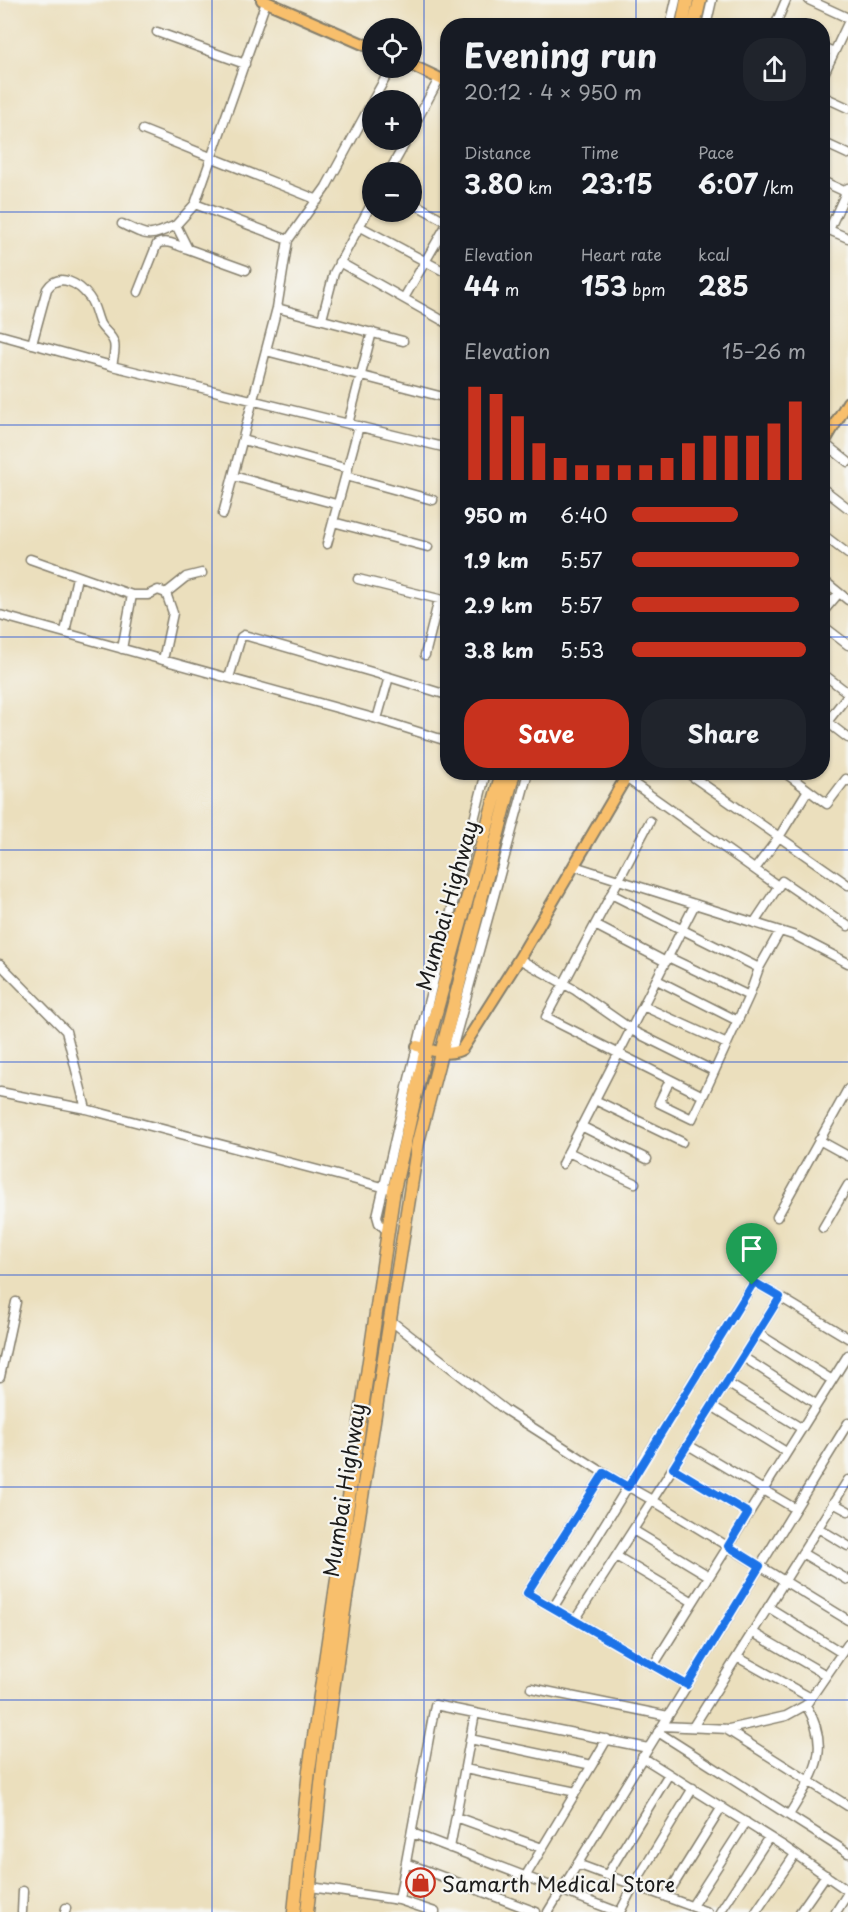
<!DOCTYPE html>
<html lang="en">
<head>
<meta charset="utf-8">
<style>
  body { margin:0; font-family:"Playpen Sans",sans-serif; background:#20242c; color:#f1f3f6; height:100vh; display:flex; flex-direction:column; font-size:22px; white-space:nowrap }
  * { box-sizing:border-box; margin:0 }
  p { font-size:20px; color:#9ea1a6 }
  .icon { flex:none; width:33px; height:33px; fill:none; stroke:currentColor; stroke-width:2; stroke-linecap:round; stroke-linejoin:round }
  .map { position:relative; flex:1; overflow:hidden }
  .panel { position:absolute; left:440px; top:18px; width:390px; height:762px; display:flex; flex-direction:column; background:#171b24; border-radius:24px; box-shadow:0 2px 4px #0004 }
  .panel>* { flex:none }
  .tools { position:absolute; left:362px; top:18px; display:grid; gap:12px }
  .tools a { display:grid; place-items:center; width:60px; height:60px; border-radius:50%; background:#171b24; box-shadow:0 2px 4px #0004; font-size:30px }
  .pin { position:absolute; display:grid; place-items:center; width:51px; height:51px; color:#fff; margin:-62px -26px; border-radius:50% 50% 50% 0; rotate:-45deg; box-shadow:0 0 6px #0007 }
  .pin .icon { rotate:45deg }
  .round { display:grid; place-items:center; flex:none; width:63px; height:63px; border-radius:24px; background:#20242c }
  .headline { display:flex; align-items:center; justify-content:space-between; height:102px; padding:0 24px }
  h1 { font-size:33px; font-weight:700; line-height:45px }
  .metrics { display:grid; grid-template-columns:repeat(3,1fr); gap:9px; height:102px; padding:6px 24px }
  .metrics div { display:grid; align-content:center }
  .metrics b { font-size:26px; font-weight:700 }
  .metrics small { font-size:16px; font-weight:400 }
  .metrics p { font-size:16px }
  .chart { height:168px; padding:12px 24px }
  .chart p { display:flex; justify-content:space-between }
  .chart svg { width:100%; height:108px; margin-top:6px; stroke:#c8321e; stroke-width:6 }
  .action { display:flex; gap:12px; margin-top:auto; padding:12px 24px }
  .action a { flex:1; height:69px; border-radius:24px; background:#c8321e; color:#fff; font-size:24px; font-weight:700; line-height:69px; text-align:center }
  .action a+a { background:#20242c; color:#f1f3f6 }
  ul { padding:0 24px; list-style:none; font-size:20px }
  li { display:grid; grid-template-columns:96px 72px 1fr; align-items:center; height:45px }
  li i { height:15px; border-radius:8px; background:#c8321e }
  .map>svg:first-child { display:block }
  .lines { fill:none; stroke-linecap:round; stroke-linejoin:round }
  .minor-casing { stroke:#847e6c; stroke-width:11 }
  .major-casing { stroke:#847e6c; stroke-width:14 }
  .highway-casing { stroke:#847e6c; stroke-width:15 }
  .minor { stroke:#fff; stroke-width:8 }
  .major { stroke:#f8bf6c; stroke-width:10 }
  .highway { stroke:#f8bf6c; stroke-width:12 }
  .route-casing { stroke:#fff; stroke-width:12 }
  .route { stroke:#1a73e8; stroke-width:8 }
  .grid { fill:none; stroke:#1d4ed8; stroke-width:1.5; stroke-opacity:0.55 }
  .labels { text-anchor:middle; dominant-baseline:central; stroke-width:4.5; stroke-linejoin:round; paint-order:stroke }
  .street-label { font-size:21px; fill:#1c1c1c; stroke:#f6f6f2 }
  .poi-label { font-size:21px; fill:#1c1c1c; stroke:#f6f6f2; text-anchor:start }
</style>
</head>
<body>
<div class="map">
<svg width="848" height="1912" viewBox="0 0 848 1912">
  <rect width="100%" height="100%" fill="#f6f6f2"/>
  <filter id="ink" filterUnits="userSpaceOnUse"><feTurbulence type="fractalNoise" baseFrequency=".0167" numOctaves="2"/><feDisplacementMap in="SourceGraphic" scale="12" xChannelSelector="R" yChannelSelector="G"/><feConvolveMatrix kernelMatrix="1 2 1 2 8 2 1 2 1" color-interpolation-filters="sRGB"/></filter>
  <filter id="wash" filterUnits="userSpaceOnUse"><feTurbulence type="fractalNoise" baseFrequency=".008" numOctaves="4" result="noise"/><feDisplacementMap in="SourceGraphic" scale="24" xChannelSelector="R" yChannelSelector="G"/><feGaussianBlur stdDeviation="1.35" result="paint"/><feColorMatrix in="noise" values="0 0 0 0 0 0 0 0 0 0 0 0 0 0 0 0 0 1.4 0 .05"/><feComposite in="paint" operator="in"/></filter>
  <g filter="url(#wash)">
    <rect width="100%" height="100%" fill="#ebdfbd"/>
  </g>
  <g filter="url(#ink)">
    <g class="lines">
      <defs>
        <path id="minor" d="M809,0L848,18
          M670,26L676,0
          M706,26L712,0
          M775,26L786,0
          M157,32L245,64
          M822,47L834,52
          M822,78L848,23
          M822,96L848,108
          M373,100L391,68
          M143,130L318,200
          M411,131L439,79
          M822,142L848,154
          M389,172L407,140
          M822,181L848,193
          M411,202L447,222
          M195,204L266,2
          M122,224C149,237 148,238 176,225
          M359,226L447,273
          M822,227L848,238
          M829,230L848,188
          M339,262L447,323
          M246,270L188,249L176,225L195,204L288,240
          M138,292L157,244C167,239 178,246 188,249
          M404,298L447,224
          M277,308L403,341
          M322,319L334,273L372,203
          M0,335L112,366L447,448
          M32,344L47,289C59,271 79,284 89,297C95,305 96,315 100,324C104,331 112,335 114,343C116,350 113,359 112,366
          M266,351L447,398
          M348,424L372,332
          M243,440L348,469
          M824,443L848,462
          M233,476L336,504
          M346,476L433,500
          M822,488L848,508
          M223,514L277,308L288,240L326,187L372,102
          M333,522L428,547
          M822,534L848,554
          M327,544L359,426
          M30,559L132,595H148L158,590L166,593
          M358,579L447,601
          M822,579L848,600
          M822,613L839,593
          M0,615L377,719L447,741
          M822,625L848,645
          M65,632L77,577
          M122,649L132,595
          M425,655L439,599
          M163,660L173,613L166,593L186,577L202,573
          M822,673L848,693
          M229,678L241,637L244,635L389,677
          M822,718L848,738
          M377,719L389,677L447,695
          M827,722L848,695
          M686,772L848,885
          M784,772L827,804L846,779L848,781
          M626,778L778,886
          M650,821L546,1017L703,1096L749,996L759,968L780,931
          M574,866L796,936L848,963
          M755,869L779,837L808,790
          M611,894L759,968
          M754,923L782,881L848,926
          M595,925L666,962
          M668,957L749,996
          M519,959L575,990L635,1032L714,1071
          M0,964L66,1031L86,1109L394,1190
          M657,980L738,1021
          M643,1006L727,1044
          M451,1053L528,772
          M670,1080L659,1103L692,1119L703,1096
          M0,1092L86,1109
          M595,1100L682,1142
          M581,1126L647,1159
          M819,1140L848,1156
          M568,1152L635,1183
          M562,1164L695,904
          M777,1217L848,1089
          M823,1228L848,1185
          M387,1231L379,1223L377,1216L409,1079L486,772
          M780,1297L848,1338
          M390,1320L505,1410L604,1473
          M757,1333L832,1380
          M743,1357L816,1404
          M0,1377L16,1302
          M727,1383L801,1428
          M712,1406L786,1452
          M688,1445L794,1508
          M673,1468L748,1513
          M833,1503L848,1511
          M818,1528L848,1546
          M633,1530L709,1576
          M802,1553L848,1580
          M616,1556L693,1602
          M768,1607L842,1653
          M553,1608L754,1282L780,1297L678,1460L575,1620
          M752,1632L826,1675
          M737,1657L811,1698
          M653,1666L848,1355
          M687,1685L527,1593L604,1473L652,1500L848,1620
          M531,1688L668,1716
          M662,1726L729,1729L786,1716L806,1705L848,1644
          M693,1727L848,1480
          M726,1729L848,1806
          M658,1732L848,1853
          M470,1739L592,1765L525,1877
          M642,1757L785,1847L848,1891
          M592,1765L607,1739
          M465,1769L576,1792
          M789,1815C813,1775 833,1751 806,1705
          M456,1817L542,1848
          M412,1833L618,1912
          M450,1848L475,1713
          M406,1863L536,1912
          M577,1864L707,1912
          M607,1875L669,1774
          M311,1887L399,1900L435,1912
          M666,1897L722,1807
          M399,1900L435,1705L648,1748
          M692,1906L746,1822
          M22,1912L23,1891
          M65,1912L66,1908
          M548,1912L848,1423
          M620,1912L634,1885L693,1788
          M720,1912L769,1837
          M756,1912L794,1856
          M800,1912L826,1875
          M836,1912L848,1893"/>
        <path id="major" d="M262,0L372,48
          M411,65L447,82
          M822,446L848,402
          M417,1046C431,1050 449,1057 462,1049L519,959L629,772"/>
        <path id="highway" d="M682,26L687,0
          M694,26L700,0
          M294,1912L309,1770L394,1190L426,1049L502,772
          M307,1912L325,1748L344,1611L418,1142L514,772"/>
      </defs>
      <use href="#minor" class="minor-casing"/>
      <use href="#major" class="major-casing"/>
      <use href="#highway" class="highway-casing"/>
      <use href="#minor" class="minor"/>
      <use href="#major" class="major"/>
      <use href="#highway" class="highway"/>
    </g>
  </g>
  <g class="lines" filter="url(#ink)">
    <defs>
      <path id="route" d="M754,1282L780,1297L673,1468L748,1513L728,1546L760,1566L687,1685L527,1593L604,1473L628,1487Z"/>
    </defs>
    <use href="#route" class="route-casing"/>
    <use href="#route" class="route"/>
  </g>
  <path class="grid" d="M212,0V1912M424,0V1912M636,0V26M0,212H447M822,212H848M0,425H447M822,425H848M0,637H447M822,637H848M636,772V1912M0,850H848M0,1062H848M0,1275H848M0,1487H848M0,1700H848"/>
  <defs>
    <symbol id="shop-ring" viewBox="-11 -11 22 22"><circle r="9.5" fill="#f6f6f2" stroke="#c8321e" stroke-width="1.5"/><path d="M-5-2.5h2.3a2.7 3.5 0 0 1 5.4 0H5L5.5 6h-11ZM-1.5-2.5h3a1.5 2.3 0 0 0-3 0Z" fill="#c8321e"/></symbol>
  </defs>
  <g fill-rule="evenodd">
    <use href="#shop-ring" x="404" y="1866" width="33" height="33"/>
  </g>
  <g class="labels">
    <g class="street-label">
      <text transform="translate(446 905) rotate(-74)">Mumbai Highway</text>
      <text transform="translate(343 1490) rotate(-81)">Mumbai Highway</text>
    </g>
    <g class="poi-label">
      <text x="442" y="1883">Samarth Medical Store</text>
    </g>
  </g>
</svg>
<div class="tools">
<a><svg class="icon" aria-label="locate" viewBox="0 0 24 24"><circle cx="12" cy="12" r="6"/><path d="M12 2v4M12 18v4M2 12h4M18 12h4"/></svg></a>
<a>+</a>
<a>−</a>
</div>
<div class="pin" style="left:752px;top:1285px;background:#1e9e55"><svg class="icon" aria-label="arrive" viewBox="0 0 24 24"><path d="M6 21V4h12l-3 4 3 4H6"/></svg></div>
<section class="panel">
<div class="headline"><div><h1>Evening run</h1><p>20:12 · 4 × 950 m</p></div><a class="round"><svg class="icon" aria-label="share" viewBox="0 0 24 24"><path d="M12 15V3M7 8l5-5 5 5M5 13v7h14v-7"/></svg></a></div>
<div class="metrics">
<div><p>Distance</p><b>3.80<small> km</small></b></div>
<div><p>Time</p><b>23:15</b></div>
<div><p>Pace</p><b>6:07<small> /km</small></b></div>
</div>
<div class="metrics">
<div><p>Elevation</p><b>44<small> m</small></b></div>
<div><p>Heart rate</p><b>153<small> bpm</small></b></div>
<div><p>kcal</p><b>285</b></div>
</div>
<div class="chart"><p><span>Elevation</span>15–26 m</p>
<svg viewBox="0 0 160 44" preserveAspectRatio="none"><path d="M5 44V6M15 44V9M25 44V18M35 44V29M45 44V35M55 44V38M65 44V38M75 44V38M85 44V38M95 44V35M105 44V29M115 44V26M125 44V26M135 44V26M145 44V21M155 44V12"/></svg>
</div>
<ul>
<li><b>950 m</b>6:40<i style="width:61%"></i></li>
<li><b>1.9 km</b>5:57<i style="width:96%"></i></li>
<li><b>2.9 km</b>5:57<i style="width:96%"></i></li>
<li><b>3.8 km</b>5:53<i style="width:100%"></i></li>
</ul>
<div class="action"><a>Save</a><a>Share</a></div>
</section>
</div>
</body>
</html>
